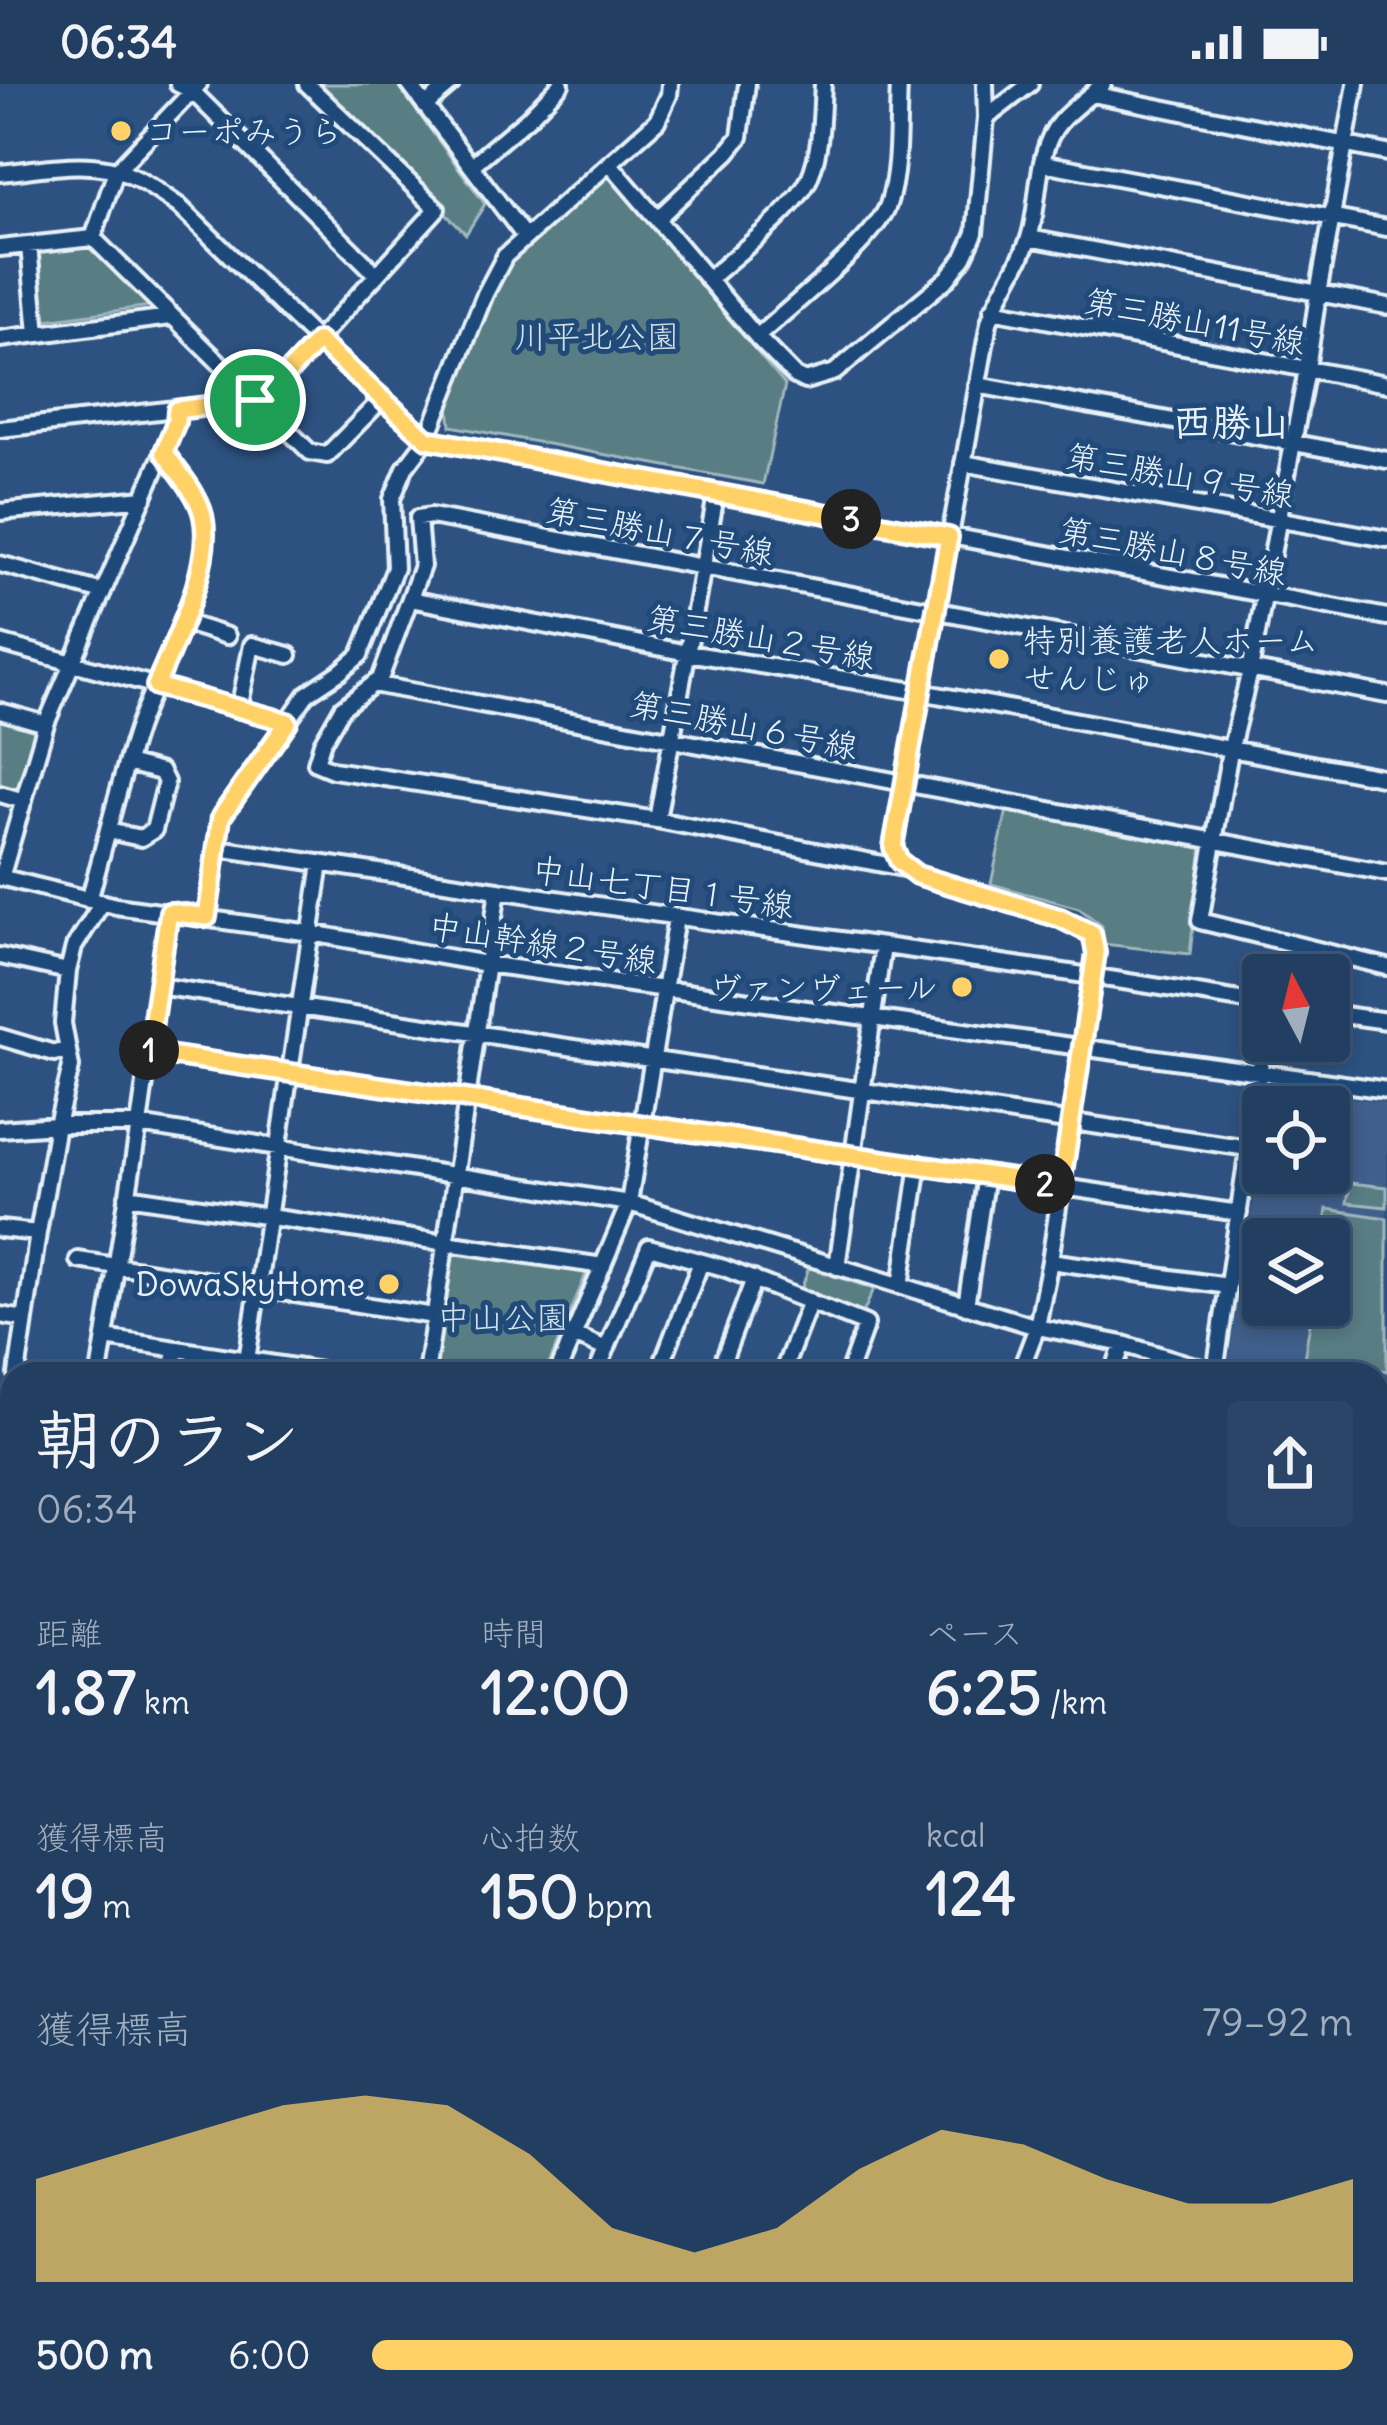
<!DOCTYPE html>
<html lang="ja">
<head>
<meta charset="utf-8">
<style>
  body { margin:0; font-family:Delius,"Klee One",sans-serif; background:#2a4567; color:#f1f3f6; height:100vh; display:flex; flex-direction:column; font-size:45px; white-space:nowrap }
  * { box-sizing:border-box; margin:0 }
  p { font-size:39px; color:#a2aebd }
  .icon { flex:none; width:66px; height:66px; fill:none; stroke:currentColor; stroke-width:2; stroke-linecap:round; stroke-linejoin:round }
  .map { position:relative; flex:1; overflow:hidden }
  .sheet { position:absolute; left:0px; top:1278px; width:1389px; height:1065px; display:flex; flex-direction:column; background:#223e61; border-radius:36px 36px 0 0; box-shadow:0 6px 18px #0003,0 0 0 3px #3f5776 }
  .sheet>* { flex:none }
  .needle { width:78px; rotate:353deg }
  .tools { position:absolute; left:1242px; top:870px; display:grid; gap:24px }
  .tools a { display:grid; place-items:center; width:108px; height:108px; border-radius:12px; background:#223e61; box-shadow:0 6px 18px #0003,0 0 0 3px #3f5776; font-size:60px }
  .pin { position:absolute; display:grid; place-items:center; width:102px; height:102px; color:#fff; margin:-51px; border:6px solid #fff; border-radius:50%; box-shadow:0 3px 12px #0007 }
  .km { position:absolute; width:60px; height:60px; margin:-30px; border-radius:50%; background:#222; color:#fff; font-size:33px; line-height:60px; text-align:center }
  .round { display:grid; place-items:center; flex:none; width:126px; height:126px; border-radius:12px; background:#2a4567 }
  .head { display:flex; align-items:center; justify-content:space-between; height:204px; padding:0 36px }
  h1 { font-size:66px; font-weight:800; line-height:90px }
  .stats { display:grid; grid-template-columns:repeat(3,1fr); gap:18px; height:204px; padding:12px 36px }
  .stats div { display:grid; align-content:center }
  .stats b { font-size:60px; font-weight:800 }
  .stats small { font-size:33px; font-weight:400 }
  .stats p { font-size:33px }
  .chart { height:336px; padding:24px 36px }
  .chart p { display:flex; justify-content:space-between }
  .chart svg { width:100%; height:216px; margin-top:12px; fill:#ffd166; opacity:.7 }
  ul { padding:0 36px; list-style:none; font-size:39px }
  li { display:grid; grid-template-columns:192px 144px 1fr; align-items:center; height:90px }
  li i { height:30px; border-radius:15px; background:#ffd166 }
  .status { display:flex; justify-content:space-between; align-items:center; height:84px; padding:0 60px; background:#223e61; direction:ltr }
  .status svg { height:33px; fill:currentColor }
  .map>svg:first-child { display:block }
  .built { fill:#415f8b; fill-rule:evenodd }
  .green { fill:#587d83; stroke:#a0b7be; stroke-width:3 }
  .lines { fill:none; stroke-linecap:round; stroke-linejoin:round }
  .minor-casing { stroke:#e8f1f8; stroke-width:22 }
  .minor { stroke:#1f4a7a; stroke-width:14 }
  .route-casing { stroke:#fff; stroke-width:24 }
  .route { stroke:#ffd166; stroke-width:15 }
  .poi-dot { fill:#ffd166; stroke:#1f4a7a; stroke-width:4.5 }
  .labels { text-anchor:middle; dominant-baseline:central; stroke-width:10; stroke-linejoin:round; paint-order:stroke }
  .poi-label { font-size:33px; fill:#e8f1f8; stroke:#1f4a7a; text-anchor:start }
  .street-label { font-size:33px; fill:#e8f1f8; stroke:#1f4a7a }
  .park-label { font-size:33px; fill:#d2e0e6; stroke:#1f4a7a }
  .quarter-label { font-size:39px; font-weight:bold; fill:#e8f1f8; stroke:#1f4a7a }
</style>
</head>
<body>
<div class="status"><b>06:34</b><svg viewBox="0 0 49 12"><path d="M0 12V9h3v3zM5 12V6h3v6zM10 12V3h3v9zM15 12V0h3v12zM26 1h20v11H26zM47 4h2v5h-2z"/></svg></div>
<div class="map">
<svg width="1387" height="2341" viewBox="0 0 1387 2341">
  <rect width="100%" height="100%" fill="#2d5281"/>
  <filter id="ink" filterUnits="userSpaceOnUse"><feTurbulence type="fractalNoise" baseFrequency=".00833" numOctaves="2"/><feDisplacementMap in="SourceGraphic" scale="24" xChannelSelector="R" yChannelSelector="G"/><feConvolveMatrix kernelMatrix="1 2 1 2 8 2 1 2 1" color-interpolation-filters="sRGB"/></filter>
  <g filter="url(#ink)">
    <path class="built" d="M1273,1002L1387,1019V1322L1377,1320V1290H1262L1233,1282L1229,1275L1263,1055V1089H1329V1023H1269ZM1263,1155H1329V1221H1263Z
      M66,2331H1098L1094,2341H80L63,2334Z"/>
    <path class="green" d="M315,0H397L485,120L466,150Z
      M608,92L785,301L763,400L451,342L449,322L489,217L510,175Z
      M90,160L150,218L151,222L46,236L37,167Z
      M0,634L31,643L35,649L19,706L10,710L0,707Z
      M1008,721L1202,761L1190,870L1103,860L1102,842L1079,824L991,800Z
      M1350,1099L1387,1103V1123L1347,1119Z
      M1327,1125L1387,1134V1287L1304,1275L1313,1221H1329V1155H1323Z
      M453,1167L584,1187L586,1190L545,1290H430L449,1169Z
      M809,1183L874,1205L863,1229L801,1206Z
      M12,1922V1997L0,2005V1928Z
      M225,2331H524L521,2341H227Z
      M707,2331H796L783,2341H714Z"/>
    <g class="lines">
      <defs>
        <path id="minor" d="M178,0L192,7L377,191
          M409,0L525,153
          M985,0L986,34
          M1356,0L1318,210L1307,285L1250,587L1230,667L1200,837L1387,883
          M1092,10L1387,69
          M425,22L451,0
          M1043,79L1387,144
          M610,80L757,253L795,292L805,297L835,288L948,194L964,173L975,149L986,34L1030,0
          M471,82L528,34L561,0
          M0,89C41,85 93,73 131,92C149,100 164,112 179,122L325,264L427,355
          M657,135L727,69L740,53L747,0
          M93,154L310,368L327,371L382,315
          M1029,154L1387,222
          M29,161L37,250
          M0,164L93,154L116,87L199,0
          M708,196C736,170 794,128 809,95C822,65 821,31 823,0
          M992,226L1387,300
          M757,253C788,224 875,157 888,121C900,84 897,39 899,0
          M0,255L170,233
          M977,301L1387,376
          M0,345L255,316L268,310L437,125L307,0
          M427,355L1387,533
          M963,379L1387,455
          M0,428L144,414
          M0,480L103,508
          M410,515L688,569L921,608L1387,694
          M182,538L227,552
          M0,559L288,638
          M373,600L1387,789
          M239,625L252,561L289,571
          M0,627L46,640
          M0,710L24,717
          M657,736L716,411
          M108,747L141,754L154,746L166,698L161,688L127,679
          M218,764L498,806
          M908,785L657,736L333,686L316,679L322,659L342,624L380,595L422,482L418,434L431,432L1387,611
          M0,793L116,822L311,849L486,880L1387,1006
          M1,794L46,640L176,338L177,325
          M89,816C105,760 118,703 136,648C154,591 219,488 203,430C196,408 177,387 164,368
          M207,833L221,733L307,610L340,588L360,571L395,484L392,415L405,384L427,355L485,210L505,172L657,37L669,11L670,0
          M0,872L68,887
          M158,902L1248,1064
          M1329,929L1387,937
          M0,953L54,969L67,966
          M148,968L1239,1129
          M0,1045L57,1041H139L629,1119L1037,1243L1123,1260L1221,1290
          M127,1112L603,1182
          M0,1145L38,1149
          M78,1176L434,1232
          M1050,1177L1228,1202
          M837,1183L883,862
          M901,1202L919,1080
          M966,1222L986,1091
          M0,1231L25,1235
          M574,1251L606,1265
          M105,1254L341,1290
          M1215,1288L1264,957
          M17,1290L38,1149L57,1041L71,983L63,939L68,887L74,863L102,819
          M99,1290L139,1041L169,828
          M172,1290L176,1266
          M245,1290L321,779
          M426,1290L498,806C753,846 1009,876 1263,920
          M557,1290L629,1119L676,834
          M596,1290L649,1163L724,1184L866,1240L848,1290
          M658,1290L701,1178
          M718,1290L754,1195
          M782,1290L810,1217
          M1019,1290L1037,1243L1050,1177L1096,869L1092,850L1060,834L917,791L899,777L893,763L989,239C998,208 1019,184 1029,154C1041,117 1034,68 1060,38C1073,23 1089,13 1103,0
          M1112,1290L1123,1260
          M0,1323L12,1325
          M1377,1331L1387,1334
          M1377,1415L1387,1389
          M0,1491L12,1496
          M0,1558L12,1563
          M1377,1588L1387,1561
          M1377,1614L1387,1619
          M1377,1705L1387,1709
          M0,1709L12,1681
          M1377,1813L1387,1784
          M1377,1938L1387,1946
          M0,2023L12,2024
          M0,2114L12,2124
          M1377,2132L1387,2138
          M0,2198L12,2208
          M1377,2237L1387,2244
          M0,2283L12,2271
          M1377,2302L1387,2309
          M1170,2331L1176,2341
          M10,2341L15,2331
          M1103,2341L1108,2331
          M1199,2341L1213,2331
          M1328,2341L1342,2331"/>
      </defs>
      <use href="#minor" class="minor-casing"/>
      <use href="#minor" class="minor"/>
    </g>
  </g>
  <g class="lines" filter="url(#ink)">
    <defs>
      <path id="route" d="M318,257L427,355L949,453L893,763L899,777L917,791L1060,834L1092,850L1096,869L1061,1102L148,968L169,828L207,833L221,733L288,638L156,602C174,557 214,481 203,432C198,409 177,387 164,368L176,338L177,326L255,316L268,310Z"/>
    </defs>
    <use href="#route" class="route-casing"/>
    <use href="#route" class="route"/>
  </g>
  <g class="poi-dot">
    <circle cx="121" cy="47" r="12"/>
    <circle cx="999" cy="575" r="12"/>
    <circle cx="962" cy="903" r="12"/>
    <circle cx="389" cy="1200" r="12"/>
  </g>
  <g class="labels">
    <g class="poi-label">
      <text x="145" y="47">コーポみうら</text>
      <text x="1023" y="556">特別養護老人ホーム<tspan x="1023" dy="38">せんじゅ</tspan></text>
      <text x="938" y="903" text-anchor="end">ヴァンヴェール</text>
      <text x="365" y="1200" text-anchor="end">DowaSkyHome</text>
    </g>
    <g class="street-label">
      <text transform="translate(1195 237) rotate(11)">第三勝山11号線</text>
      <text transform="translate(1180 391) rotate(10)">第三勝山９号線</text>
      <text transform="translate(660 447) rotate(11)">第三勝山７号線</text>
      <text transform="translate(1173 467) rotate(11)">第三勝山８号線</text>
      <text transform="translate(761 553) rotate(10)">第三勝山２号線</text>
      <text transform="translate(744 641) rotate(11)">第三勝山６号線</text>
      <text transform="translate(663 803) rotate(8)">中山七丁目１号線</text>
      <text transform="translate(543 859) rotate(9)">中山幹線２号線</text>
    </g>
    <g class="park-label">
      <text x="597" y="252">川平北公園</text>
      <text x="503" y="1233">中山公園</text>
    </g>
    <g class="quarter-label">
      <text x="1231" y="338">西勝山</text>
    </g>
  </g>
</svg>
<div class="tools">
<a><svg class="needle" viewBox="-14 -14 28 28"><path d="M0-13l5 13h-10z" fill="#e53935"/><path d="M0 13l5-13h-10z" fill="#a2aebd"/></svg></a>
<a><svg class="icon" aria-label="locate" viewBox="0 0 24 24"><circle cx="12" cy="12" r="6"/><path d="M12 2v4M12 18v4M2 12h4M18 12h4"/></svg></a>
<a><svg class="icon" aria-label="layers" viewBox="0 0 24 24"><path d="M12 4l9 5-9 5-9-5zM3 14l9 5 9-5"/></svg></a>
</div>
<div class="pin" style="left:255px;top:316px;background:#1e9e55"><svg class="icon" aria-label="arrive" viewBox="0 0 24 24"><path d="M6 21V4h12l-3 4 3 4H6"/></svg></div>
<b class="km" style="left:149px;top:966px">1</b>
<b class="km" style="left:1045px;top:1100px">2</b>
<b class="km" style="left:851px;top:435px">3</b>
<section class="sheet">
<div class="head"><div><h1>朝のラン</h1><p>06:34</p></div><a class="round"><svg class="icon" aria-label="share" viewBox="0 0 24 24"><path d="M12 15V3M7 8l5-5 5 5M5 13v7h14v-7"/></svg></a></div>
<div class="stats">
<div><p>距離</p><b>1.87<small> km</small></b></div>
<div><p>時間</p><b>12:00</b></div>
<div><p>ペース</p><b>6:25<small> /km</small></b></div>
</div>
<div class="stats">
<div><p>獲得標高</p><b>19<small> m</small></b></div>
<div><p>心拍数</p><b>150<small> bpm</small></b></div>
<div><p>kcal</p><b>124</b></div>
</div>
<div class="chart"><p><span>獲得標高</span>79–92 m</p>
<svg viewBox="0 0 160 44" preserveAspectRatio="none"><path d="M0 44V23L10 18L20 13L30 8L40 6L50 8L60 18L70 33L80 38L90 33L100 21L110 13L120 16L130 23L140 28L150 28L160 23V44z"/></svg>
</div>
<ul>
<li><b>500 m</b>6:00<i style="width:100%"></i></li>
</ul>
</section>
</div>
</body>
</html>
